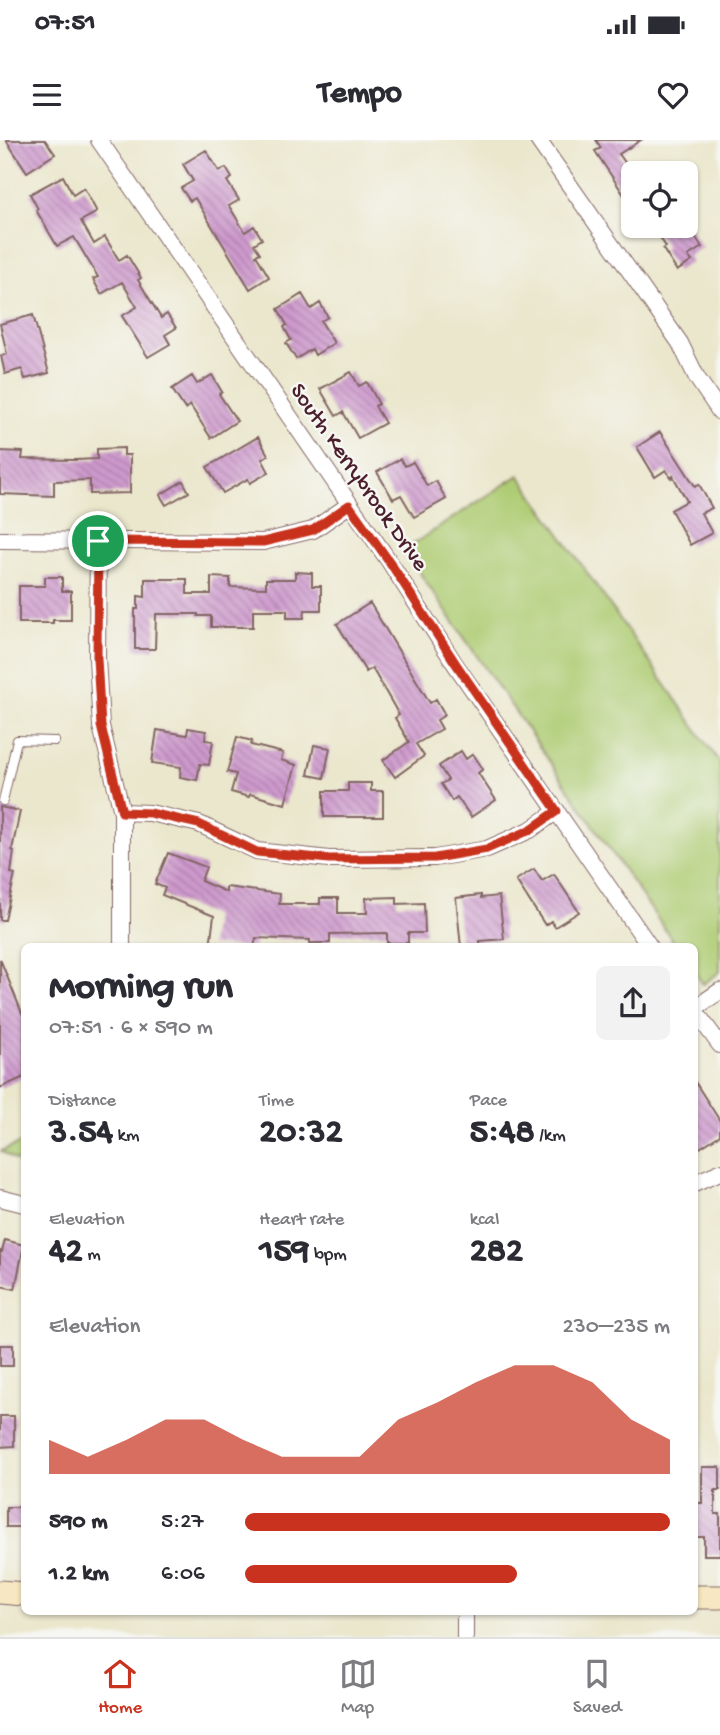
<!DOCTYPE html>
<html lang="en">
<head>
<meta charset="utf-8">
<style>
  body { margin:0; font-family:"Gochi Hand",sans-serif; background:#f2f2f3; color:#2b2b33; height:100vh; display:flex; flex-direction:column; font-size:26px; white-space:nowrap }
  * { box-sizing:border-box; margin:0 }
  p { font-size:23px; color:#7c7c81 }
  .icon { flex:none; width:38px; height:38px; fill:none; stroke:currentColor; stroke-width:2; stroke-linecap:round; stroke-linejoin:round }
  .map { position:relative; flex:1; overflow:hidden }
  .sheet { position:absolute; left:21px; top:803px; width:677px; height:672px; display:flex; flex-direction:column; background:#fff; border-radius:10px; box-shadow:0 2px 5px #0004 }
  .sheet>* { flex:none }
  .tools { position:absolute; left:621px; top:21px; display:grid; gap:14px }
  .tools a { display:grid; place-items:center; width:77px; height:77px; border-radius:10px; background:#fff; box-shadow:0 2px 5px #0004; font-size:35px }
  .pin { position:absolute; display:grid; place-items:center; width:60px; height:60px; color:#fff; margin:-30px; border:4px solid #fff; border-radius:50%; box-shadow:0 2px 7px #0007 }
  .round { display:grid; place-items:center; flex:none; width:74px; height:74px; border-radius:10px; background:#f2f2f3 }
  .overview { display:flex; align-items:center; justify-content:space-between; height:119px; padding:0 28px }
  h1 { font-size:38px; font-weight:700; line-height:52px }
  .figures { display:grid; grid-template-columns:repeat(3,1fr); gap:10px; height:119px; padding:7px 28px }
  .figures div { display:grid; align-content:center }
  .figures b { font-size:35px; font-weight:700 }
  .figures small { font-size:19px; font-weight:400 }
  .figures p { font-size:19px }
  .chart { height:196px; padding:14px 28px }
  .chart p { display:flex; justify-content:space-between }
  .chart svg { width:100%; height:126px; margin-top:7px; fill:#c8321e; opacity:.7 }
  ul { padding:0 28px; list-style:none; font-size:23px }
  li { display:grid; grid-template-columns:112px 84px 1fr; align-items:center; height:52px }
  li i { height:18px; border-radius:9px; background:#c8321e }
  .status { display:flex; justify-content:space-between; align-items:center; height:49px; padding:0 35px; background:#fff; direction:ltr }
  .status svg { height:19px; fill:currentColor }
  header { display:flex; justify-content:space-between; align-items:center; height:91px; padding:0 28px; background:#fff; font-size:32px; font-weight:700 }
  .dock { display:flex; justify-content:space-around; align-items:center; height:98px; border-top:2px solid #e1e1e2; background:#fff; font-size:19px; color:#7c7c81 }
  .dock a { display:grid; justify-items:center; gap:4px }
  .dock .on { color:#c8321e }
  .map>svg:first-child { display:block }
  .grass { fill:#aecc73; stroke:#7c764f; stroke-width:2 }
  .park { fill:url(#park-tufts); stroke:#7c764f; stroke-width:2 }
  .building { fill:url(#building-back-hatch) }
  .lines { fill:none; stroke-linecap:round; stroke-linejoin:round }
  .lane-casing { stroke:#826564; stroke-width:10 }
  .street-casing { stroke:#826564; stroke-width:18 }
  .secondary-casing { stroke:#826564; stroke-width:25 }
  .lane { stroke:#fff; stroke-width:8 }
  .street { stroke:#fff; stroke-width:16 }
  .secondary { stroke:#f7e8c3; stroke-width:23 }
  .route-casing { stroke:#fff; stroke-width:14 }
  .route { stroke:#c8321e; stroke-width:9 }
  .labels { text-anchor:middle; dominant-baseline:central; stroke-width:5; stroke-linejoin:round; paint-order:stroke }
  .street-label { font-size:23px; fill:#4a1f2b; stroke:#f6f6f2 }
</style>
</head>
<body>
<div class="status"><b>07:51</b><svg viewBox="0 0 49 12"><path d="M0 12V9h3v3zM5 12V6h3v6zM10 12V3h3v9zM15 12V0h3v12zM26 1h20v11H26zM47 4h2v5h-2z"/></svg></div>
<header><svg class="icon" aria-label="menu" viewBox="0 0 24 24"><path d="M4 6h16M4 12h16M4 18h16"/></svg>Tempo<svg class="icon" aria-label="heart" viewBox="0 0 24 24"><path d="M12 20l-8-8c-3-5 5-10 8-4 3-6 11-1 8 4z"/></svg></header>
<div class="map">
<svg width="720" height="1497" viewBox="0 0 720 1497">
  <defs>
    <pattern id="park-tufts" width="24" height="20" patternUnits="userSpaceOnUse" patternTransform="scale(1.75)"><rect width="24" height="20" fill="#aecc73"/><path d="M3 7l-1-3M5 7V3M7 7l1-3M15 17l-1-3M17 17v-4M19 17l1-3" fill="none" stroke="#97af64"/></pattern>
    <pattern id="building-back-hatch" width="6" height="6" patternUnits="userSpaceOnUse" patternTransform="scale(1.75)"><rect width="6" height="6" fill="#ce9acd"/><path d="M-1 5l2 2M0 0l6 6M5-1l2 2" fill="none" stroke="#a97da7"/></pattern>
  </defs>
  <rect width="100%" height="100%" fill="#f6f6f2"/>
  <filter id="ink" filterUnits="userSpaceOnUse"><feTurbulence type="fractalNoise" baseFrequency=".0143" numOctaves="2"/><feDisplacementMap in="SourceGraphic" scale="14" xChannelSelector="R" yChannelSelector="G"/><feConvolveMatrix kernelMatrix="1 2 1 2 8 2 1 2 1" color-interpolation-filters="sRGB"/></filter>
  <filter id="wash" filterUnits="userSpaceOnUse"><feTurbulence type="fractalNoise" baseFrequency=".00686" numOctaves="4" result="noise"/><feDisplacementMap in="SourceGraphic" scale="28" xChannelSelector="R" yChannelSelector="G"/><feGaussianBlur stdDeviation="1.57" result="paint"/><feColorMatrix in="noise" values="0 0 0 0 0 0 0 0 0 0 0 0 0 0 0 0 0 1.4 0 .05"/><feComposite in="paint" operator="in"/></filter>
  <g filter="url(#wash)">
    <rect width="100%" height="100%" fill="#ebe7cd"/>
    <path class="grass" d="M519,335L720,623V832L703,844L695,832V807H677L404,410Z"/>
    <path class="park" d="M24,1002V1025L1,1011Z"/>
    <g id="blocks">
      <path class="building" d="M6,0H45L55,14L27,32Z
        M596,0H641L619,14L634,35V70L595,11L601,8Z
        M206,10L219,31L226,28L232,38L227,41L239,60L229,66L245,92L254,86L262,99L254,104L260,113L256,115L269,137L250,149L195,58L190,61L181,48L193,41L183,24Z
        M63,36L73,55L84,48L97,72L81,81L94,104L105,97L119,120L127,115L141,138L138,140L161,178L167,174L176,188L165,195L170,204L148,217L122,176L137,167L122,142L101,154L93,139L98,137L74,97L57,106L36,70L38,69L30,54Z
        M663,86H688L702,107L688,116L692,121L677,131L663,109L666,107L656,91Z
        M302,154L311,169L320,163L328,177L321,181L334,203L315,215L312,209L296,219L286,203L291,200L284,187L287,185L278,169Z
        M33,175L49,233L25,239L22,229L5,234L1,216L7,214L0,184Z
        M351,232L359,246L367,242L379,264L375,266L385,283L358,298L343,272L336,276L320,249Z
        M212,235L222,252L219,254L237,281L211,298L190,265L185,269L172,249L192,236L197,244Z
        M660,292L695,346L699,344L712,368L701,373L712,393L690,405L671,370L687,361L673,336L671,338L666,330L655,337L637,307Z
        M258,297L268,315L262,319L269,332L250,343L248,339L223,353L207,327Z
        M124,308V315H130V353L90,354V340L54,341V356L0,354V311L23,312L22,319L75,320L97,319V309Z
        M400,319L405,326L413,322L427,346L436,341L446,359L414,377L401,355L393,359L377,332Z
        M183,341L189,352L166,365L160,355Z
        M295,432L312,433V446H321V470H305L304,478H287V470H253V487H211V476H198V474H156L155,509H135V469H138V456L145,457V439H187V454H211V437L230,438V447L266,448V439H295Z
        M45,437H62V451H71V480H53V483H19V446H45Z
        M370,463L430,563L436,559L445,575L437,580L442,589L416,604L424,616L395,637L383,620L409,602L395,578L399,575L372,528L366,532L337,484Z
        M188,588L206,591L205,600L213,601L209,625L200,624L197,640L180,637L181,627L152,623L157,590L187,595Z
        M237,597L252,601L251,605L283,613L281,620L296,625L285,664L250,654L249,657L231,652L236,634L227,632Z
        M314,605L330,608L324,638L308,635Z
        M461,611L466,619L473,614L483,629L478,633L496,660L471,677L457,657L452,661L441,644L448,640L439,626Z
        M348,643H371V651H383V677H324V651H348Z
        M0,667L20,671L12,710L14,711L11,733L15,734L5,780H0Z
        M168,713L206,727L201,741L226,752V747L280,754L279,764H320V758H338V773H367L366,758L397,757V764L424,763L425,793H408V803H387V793L330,794V803H310V800L256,798L254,807L210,806L214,776L162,755L165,748L155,744Z
        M534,729L542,741L554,734L579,772L555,787L551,781L545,785L516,740Z
        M481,755V758L499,756L504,799L480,801V805L461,807L456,758Z
        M0,819L24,878V937L0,948Z
        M695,942L720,981V995L695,1011Z
        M5,1100L24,1105L15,1149L0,1146V1111L2,1112Z
        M0,1205H13V1226H0Z
        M0,1276H14V1306L0,1307Z
        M702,1327H720V1350H715V1374H720V1415H704V1397H695V1363H702Z
        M6,1367H24V1387H6Z"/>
    </g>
  </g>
  <g filter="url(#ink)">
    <use href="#blocks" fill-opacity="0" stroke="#826564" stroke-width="2"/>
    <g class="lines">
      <defs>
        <path id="lane" d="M3,661L17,600L55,601"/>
        <path id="street" d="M99,0L389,421L455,524L650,807
          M538,0L680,203L697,238L720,272
          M0,400L263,402L313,390L349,365
          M98,401L97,518L101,586L122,672V807
          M122,672L150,673L199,684L257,711L329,719L435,718L487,709L530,690L557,671
          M695,868L720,851
          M695,871L720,905
          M695,1043L720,1032
          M0,1058L24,1064
          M465,1472V1497"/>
        <path id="secondary" d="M0,1452L24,1454
          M695,1457H720"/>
      </defs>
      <use href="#lane" class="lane-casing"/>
      <use href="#street" class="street-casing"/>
      <use href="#secondary" class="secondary-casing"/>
      <use href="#lane" class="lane"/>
      <use href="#street" class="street"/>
      <use href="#secondary" class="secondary"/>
    </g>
  </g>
  <g class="lines" filter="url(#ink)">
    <defs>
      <path id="route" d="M349,365L389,421L456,524L557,671L530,690L487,709L435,718L329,719L257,712L199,684L150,673L122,672L101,586L97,518L98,401L263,402L313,390Z"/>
    </defs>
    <use href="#route" class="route-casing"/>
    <use href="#route" class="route"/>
  </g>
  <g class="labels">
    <g class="street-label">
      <text transform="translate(358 338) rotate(55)">South Kerrybrook Drive</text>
    </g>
  </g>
</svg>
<div class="tools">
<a><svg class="icon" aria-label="locate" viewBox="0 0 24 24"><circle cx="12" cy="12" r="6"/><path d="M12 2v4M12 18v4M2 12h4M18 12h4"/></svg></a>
</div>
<div class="pin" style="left:98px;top:401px;background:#1e9e55"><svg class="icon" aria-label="arrive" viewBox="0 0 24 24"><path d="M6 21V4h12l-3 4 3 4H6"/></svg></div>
<section class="sheet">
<div class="overview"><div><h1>Morning run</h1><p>07:51 · 6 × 590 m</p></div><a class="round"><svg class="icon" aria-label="share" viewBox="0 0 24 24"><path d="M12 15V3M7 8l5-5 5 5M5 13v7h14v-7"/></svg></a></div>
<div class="figures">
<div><p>Distance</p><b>3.54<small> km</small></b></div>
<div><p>Time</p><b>20:32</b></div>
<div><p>Pace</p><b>5:48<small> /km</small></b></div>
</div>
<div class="figures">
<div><p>Elevation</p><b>42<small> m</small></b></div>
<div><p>Heart rate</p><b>159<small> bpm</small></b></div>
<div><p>kcal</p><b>282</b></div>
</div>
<div class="chart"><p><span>Elevation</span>230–235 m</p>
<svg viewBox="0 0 160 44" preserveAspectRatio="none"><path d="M0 44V32L10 38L20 32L30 25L40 25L50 32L60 38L70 38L80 38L90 25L100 19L110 12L120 6L130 6L140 12L150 25L160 32V44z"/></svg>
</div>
<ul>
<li><b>590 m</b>5:27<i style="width:100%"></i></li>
<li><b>1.2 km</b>6:06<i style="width:64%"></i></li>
</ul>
</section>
</div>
<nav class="dock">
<a class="on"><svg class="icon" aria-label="home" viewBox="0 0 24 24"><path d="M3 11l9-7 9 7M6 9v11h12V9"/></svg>Home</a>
<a><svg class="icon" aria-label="map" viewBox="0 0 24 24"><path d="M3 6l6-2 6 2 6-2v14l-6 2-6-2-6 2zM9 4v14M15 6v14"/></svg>Map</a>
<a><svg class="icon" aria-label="saved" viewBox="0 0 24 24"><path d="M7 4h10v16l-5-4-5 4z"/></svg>Saved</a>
</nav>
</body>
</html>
